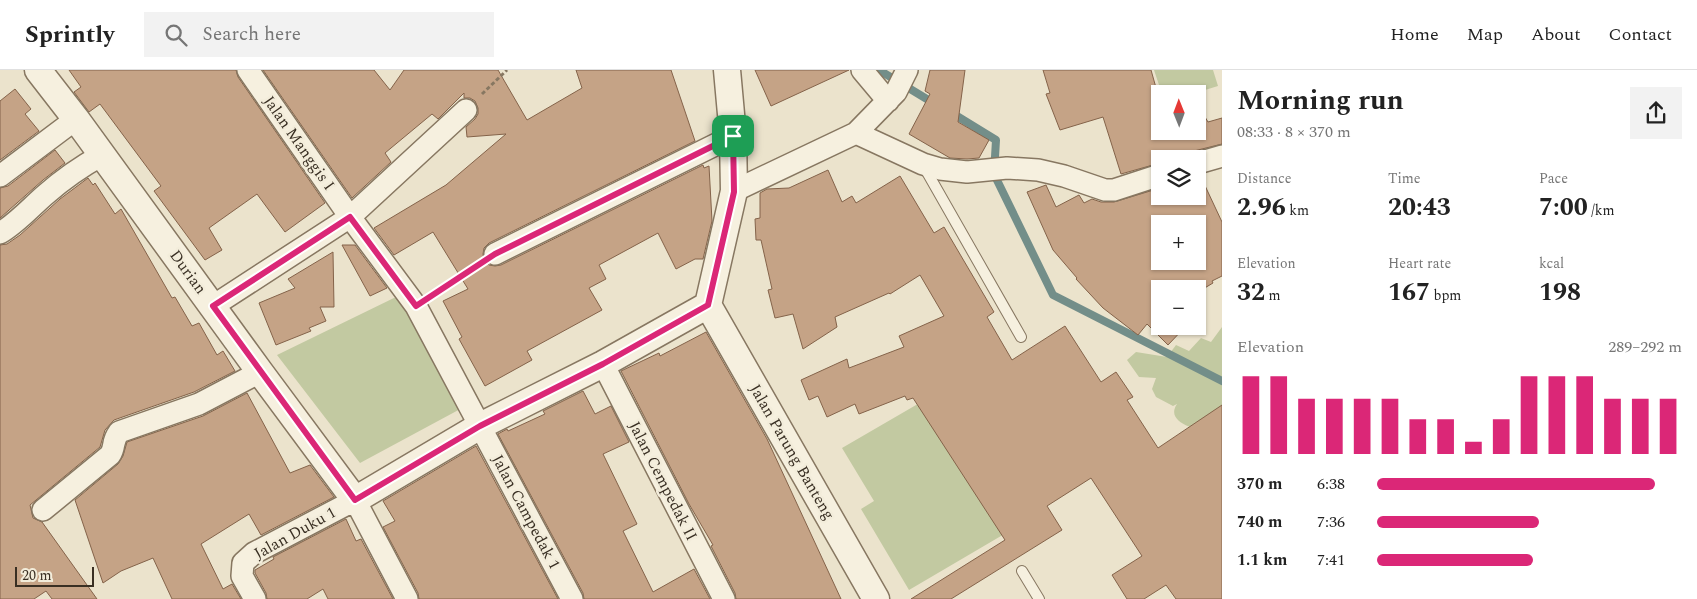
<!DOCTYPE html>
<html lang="en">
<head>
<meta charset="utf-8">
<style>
  body { margin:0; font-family:Spectral,serif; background:#f2f2f2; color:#222; height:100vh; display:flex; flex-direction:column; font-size:19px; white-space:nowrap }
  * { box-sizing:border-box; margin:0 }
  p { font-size:16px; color:#767676 }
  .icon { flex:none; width:28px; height:28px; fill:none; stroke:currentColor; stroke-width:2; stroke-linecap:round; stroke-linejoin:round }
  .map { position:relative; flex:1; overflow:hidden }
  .details { display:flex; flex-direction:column; background:#fff; width:475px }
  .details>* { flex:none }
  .needle { width:32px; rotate:359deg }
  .buttons { position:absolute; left:1151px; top:15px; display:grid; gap:10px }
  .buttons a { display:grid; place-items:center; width:55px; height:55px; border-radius:0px; background:#fff; box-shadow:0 1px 4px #0004; font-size:25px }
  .scale { position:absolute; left:15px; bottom:12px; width:79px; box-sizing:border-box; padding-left:5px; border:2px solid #392f23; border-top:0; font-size:14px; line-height:18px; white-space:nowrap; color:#392f23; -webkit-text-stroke:4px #f3eddb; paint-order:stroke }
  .pin { position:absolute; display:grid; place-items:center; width:42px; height:42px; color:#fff; margin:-21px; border-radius:10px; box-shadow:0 2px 8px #0006 }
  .round { display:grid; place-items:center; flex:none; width:52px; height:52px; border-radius:0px; background:#f2f2f2 }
  .overview { display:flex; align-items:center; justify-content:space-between; height:85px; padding:0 15px }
  h1 { font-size:28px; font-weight:700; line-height:38px }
  .figures { display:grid; grid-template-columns:repeat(3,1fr); gap:8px; height:85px; padding:5px 15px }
  .figures div { display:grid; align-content:center }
  .figures b { font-size:25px; font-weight:700 }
  .figures small { font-size:14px; font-weight:400 }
  .figures p { font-size:14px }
  .chart { height:140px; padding:10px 15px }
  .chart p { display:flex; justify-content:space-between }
  .chart svg { width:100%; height:90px; margin-top:5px; stroke:#db2777; stroke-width:6 }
  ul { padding:0 15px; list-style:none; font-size:16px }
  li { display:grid; grid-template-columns:80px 60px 1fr; align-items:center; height:38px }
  li i { height:12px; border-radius:6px; background:#db2777 }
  header { display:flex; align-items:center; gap:30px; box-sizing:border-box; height:70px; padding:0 25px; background:#fff; border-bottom:1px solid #e0e0e0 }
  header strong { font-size:24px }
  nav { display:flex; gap:28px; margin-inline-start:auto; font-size:18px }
  .search { width:350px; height:45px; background:#f2f2f2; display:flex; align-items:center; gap:12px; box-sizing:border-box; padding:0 18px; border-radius:0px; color:#767676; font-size:19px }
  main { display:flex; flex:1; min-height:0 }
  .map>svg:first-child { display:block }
  .green { fill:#c2c9a1 }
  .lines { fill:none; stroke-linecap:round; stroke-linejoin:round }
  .stream { stroke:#738e89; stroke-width:8 }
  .building { fill:#c5a386; stroke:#84634a; fill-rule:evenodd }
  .service-casing { stroke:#877761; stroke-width:12 }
  .minor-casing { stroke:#877761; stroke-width:24 }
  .tertiary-casing { stroke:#877761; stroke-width:29 }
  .path { stroke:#877761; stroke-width:3; stroke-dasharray:4 2.5; stroke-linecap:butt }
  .service { stroke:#f6f0df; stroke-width:10 }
  .minor { stroke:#f6f0df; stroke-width:21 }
  .tertiary { stroke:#f6f0df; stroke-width:26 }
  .route-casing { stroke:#fff; stroke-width:10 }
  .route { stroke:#db2777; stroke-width:6 }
  .labels { text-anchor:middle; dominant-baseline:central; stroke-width:5; stroke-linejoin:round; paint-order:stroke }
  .street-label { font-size:16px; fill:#392f23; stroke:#f3eddb }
</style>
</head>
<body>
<header>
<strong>Sprintly</strong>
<div class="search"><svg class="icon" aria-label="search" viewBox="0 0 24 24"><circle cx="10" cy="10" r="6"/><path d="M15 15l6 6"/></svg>Search here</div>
<nav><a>Home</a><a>Map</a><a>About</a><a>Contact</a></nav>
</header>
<main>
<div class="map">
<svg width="1222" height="529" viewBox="0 0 1222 529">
  <rect width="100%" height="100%" fill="#ebe3cc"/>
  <path class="green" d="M1154,0H1213L1218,16L1192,24H1162Z
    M398,226L464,337L360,393L277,285Z
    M1222,257V356L1211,363C1199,360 1164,353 1177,334L1173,336L1156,327L1152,319L1156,308L1139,307L1127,290L1136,282L1167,287L1176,275L1189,281L1201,268L1211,272Z
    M966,306L1045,440L909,520L861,439L874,431L842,378Z"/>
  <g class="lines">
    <path class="stream" d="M879,0L935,34
      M952,43L996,70L994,104L1053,225L1222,311"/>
  </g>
  <path class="building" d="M69,0H236L238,7L325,133L285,162L257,124L209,158L222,180L205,190L154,121L161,116L100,34L89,42L74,22L81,17Z
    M263,0H374L390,20L404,0H498L527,50L582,18L576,0H671L695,71L489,173L484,178L483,184L484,190L489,195L495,196L501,195L703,95L704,98L709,96L712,151L703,189H695L676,199L658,163L599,195L606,209L589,218L602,240L527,281L532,290L485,316L459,269L462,267L443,231L468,219L433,162L394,185L374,158L446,115L506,64L467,67L466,57L475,49L478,44V38L475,31L470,28H464V23L438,49L432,44L385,83L391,92L352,128Z
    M755,0H849L771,36Z
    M930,0H965L958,52L989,70L979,88L967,89L950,88L909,64L930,24L925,21Z
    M1043,0H1151L1160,32V61H1198V49L1205,47L1208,52L1222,48V74L1194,81L1189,84L1186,89H1160V93L1121,104L1103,47L1060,60L1046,24L1050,23Z
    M15,19L31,39L25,44L39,61L0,90V31Z
    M55,80L65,93L43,110L0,148V118L8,116Z
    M828,100L842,132L852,126L856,133L900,106L934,163L944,157L994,242L987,247L1012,290L1065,256L1101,312L1116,302L1133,327L1127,330L1158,378L1222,335V529H1176L1166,515L1144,529H1127L1112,505L1142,486L1091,408L1047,436L1062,460L951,529H911L1005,470L913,328L907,330L905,326L859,344L855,334L827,347L818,326L809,330L801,310L847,289L849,298L904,277L899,266L944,246L920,205L890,224L889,223L835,247L837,257L803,279L793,244L775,248L768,220L772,219L761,170H756L755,149L760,148V123L767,119L789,118Z
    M1198,105H1200L1222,152V206L1212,211L1213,213L1198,222V219H1160V256H1186L1168,275L1147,254L1138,265L1103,238L1076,209L1077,208L1053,180L1027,122L1046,115L1056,137L1079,125L1084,133L1092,129L1101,132H1114L1160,118V126H1198ZM1160,154H1198V191H1160Z
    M88,108L93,115L95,113L115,144L121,139L172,228L175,227L192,256L199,253L217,285L223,281L235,301L194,322L114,350L105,360L100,377L30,435L33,448L42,452L97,529H52L46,521L34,529H0V175L7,174L20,165L60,129Z
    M342,175H355L387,218L370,226Z
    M333,182L334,237H320L326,251L309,258L311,261L276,275L259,233L295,218L288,209Z
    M706,262L767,369L841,529H736L735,523L711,476L713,475L689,434L621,301L659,283L660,286Z
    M583,321L595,344L611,336L629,372L603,384L637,454L623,461L653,522L694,499L710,529H584L583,523L498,364L507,359L508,361L545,344L543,341Z
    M247,323L290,403L310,395L334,427L261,465L249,444L201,474L223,519L232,514L241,529H172L153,488L121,501L103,513L75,430L118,394L123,386L127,372L203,346Z
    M476,376L558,529H419L418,523L383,457L395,451L383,431Z
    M346,449L356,471L361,469L393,529H328L323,519L307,529H267L266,523L255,503V500L274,489L273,487Z"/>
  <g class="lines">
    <defs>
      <path id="service" d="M923,95L1021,267
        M1022,501L1039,529"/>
      <path id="minor" d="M248,0L350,147L416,236L572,529
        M862,0L888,31
        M856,63L923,94L940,99L967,102L1007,98L1038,100L1064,106L1105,120H1114L1160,105
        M1198,93L1222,86
        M0,106L76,49
        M734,121L856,63L896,22L907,0
        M0,163C17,153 30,138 45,125C62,110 82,96 102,85
        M495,184L733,66
        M213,236L350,147L466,40
        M603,294L724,529
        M43,440L110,385C116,376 111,373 119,362L199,334L260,302
        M255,529L242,506L243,493L254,483L355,430L407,529"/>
      <path id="tertiary" d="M38,0L76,49L260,302L355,430L480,356L603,294L708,235
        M708,235L876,529
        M708,235L734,121L733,66L727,0"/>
    </defs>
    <use href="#service" class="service-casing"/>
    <use href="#minor" class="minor-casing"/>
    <use href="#tertiary" class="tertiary-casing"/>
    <path class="path" d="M482,24L507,0
      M435,224L475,197"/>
    <use href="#service" class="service"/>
    <use href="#minor" class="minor"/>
    <use href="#tertiary" class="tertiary"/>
  </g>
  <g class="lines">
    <defs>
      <path id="route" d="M733,66L734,122L708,235L603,294L480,356L355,430L213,236L350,147L416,236L495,184Z"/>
    </defs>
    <use href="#route" class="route-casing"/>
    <use href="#route" class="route"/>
  </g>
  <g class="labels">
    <g class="street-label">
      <text transform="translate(299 73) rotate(55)">Jalan Manggis I</text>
      <text transform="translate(188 202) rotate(54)">Durian</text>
      <text transform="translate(792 382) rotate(60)">Jalan Parung Banteng</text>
      <text transform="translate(663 411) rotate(63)">Jalan Cempedak II</text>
      <text transform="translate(526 442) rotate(62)">Jalan Campedak 1</text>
      <text transform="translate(295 463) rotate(-29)">Jalan Duku 1</text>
    </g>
  </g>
</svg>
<div class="buttons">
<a><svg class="needle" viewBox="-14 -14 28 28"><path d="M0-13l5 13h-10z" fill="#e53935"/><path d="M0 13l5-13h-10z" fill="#767676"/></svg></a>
<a><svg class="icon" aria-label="layers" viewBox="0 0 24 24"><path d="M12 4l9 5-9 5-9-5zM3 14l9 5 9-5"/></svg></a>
<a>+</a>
<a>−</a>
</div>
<div class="scale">20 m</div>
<div class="pin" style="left:733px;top:66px;background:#1e9e55"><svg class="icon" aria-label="arrive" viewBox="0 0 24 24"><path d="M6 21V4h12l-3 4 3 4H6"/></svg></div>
</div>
<section class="details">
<div class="overview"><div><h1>Morning run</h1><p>08:33 · 8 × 370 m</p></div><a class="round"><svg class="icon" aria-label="share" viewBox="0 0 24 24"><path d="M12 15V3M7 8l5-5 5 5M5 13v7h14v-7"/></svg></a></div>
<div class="figures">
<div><p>Distance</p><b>2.96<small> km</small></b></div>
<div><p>Time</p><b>20:43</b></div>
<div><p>Pace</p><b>7:00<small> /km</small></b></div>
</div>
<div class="figures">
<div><p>Elevation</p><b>32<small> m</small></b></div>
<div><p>Heart rate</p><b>167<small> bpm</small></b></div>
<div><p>kcal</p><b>198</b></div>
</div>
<div class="chart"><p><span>Elevation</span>289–292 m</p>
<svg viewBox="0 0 160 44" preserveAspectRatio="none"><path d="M5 44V6M15 44V6M25 44V17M35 44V17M45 44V17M55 44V17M65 44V27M75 44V27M85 44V38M95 44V27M105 44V6M115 44V6M125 44V6M135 44V17M145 44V17M155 44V17"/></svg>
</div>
<ul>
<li><b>370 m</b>6:38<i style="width:91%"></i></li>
<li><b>740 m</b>7:36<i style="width:53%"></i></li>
<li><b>1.1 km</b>7:41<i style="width:51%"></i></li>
</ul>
</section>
</main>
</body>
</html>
